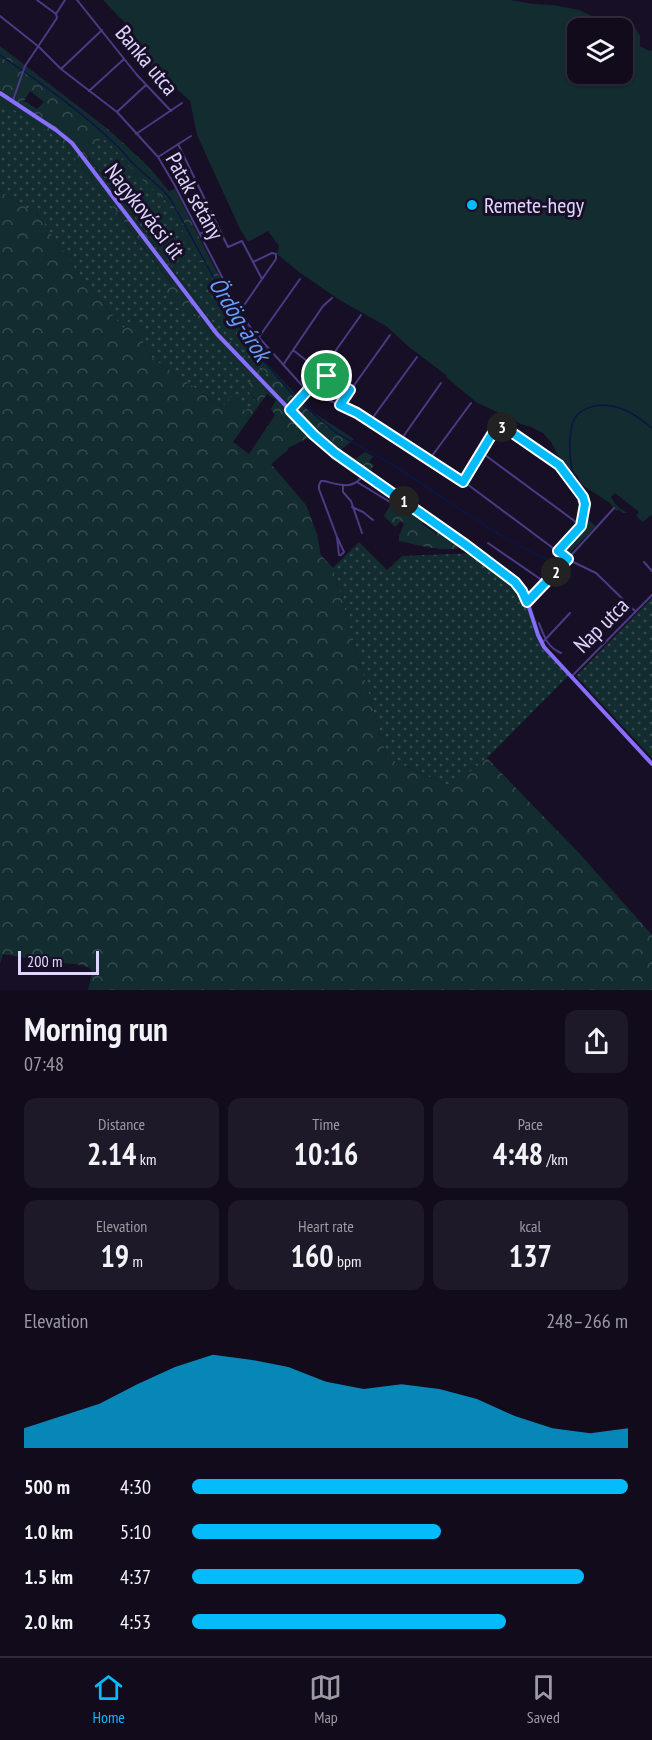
<!DOCTYPE html>
<html lang="en">
<head>
<meta charset="utf-8">
<style>
  body { margin:0; font-family:"PT Sans Narrow",sans-serif; background:#1e1929; color:#f1f3f6; height:100vh; display:flex; flex-direction:column; font-size:22px; white-space:nowrap }
  * { box-sizing:border-box; margin:0 }
  p { font-size:20px; color:#9c9ba3 }
  .icon { flex:none; width:33px; height:33px; fill:none; stroke:currentColor; stroke-width:2; stroke-linecap:round; stroke-linejoin:round }
  .map { position:relative; height:990px; overflow:hidden }
  .side { display:flex; flex-direction:column; background:#110b1c; flex:1 }
  .side>* { flex:none }
  .buttons { position:absolute; left:567px; top:18px; display:grid; gap:12px }
  .buttons a { display:grid; place-items:center; width:66px; height:66px; border-radius:12px; background:#110b1c; box-shadow:0 2px 4px #0004,0 0 0 2px #302b3b; font-size:30px }
  .scale { position:absolute; left:18px; bottom:15px; width:81px; box-sizing:border-box; padding-left:6px; border:3px solid #e0d5fe; border-top:0; font-size:16px; line-height:21px; white-space:nowrap; color:#e0d5fe; -webkit-text-stroke:4px #170f26; paint-order:stroke }
  .pin { position:absolute; display:grid; place-items:center; width:51px; height:51px; color:#fff; margin:-26px; border:3px solid #fff; border-radius:50%; box-shadow:0 2px 6px #0007 }
  .km { position:absolute; width:30px; height:30px; margin:-15px; border-radius:50%; background:#222; color:#fff; font-size:16px; line-height:30px; text-align:center }
  .round { display:grid; place-items:center; flex:none; width:63px; height:63px; border-radius:12px; background:#1e1929 }
  .summary { display:flex; align-items:center; justify-content:space-between; height:102px; padding:0 24px }
  h1 { font-size:33px; font-weight:700; line-height:45px }
  .figures { display:grid; grid-template-columns:repeat(3,1fr); gap:9px; height:102px; padding:6px 24px }
  .figures div { display:grid; align-content:center; border-radius:12px; background:#1e1929; text-align:center }
  .figures b { font-size:30px; font-weight:700 }
  .figures small { font-size:16px; font-weight:400 }
  .figures p { font-size:16px }
  .chart { height:168px; padding:12px 24px }
  .chart p { display:flex; justify-content:space-between }
  .chart svg { width:100%; height:108px; margin-top:6px; fill:#04bbfb; opacity:.7 }
  ul { padding:0 24px; list-style:none; font-size:20px }
  li { display:grid; grid-template-columns:96px 72px 1fr; align-items:center; height:45px }
  li i { height:15px; border-radius:8px; background:#04bbfb }
  .menu { display:flex; justify-content:space-around; align-items:center; height:84px; border-top:2px solid #302b3b; background:#110b1c; font-size:16px; color:#9c9ba3 }
  .menu a { display:grid; justify-items:center; gap:3px }
  .menu .active { color:#04bbfb }
  .map>svg:first-child { display:block }
  .grass { fill:url(#grass-dots) }
  .forest { fill:url(#forest-crowns); fill-rule:evenodd }
  .park { fill:#132c30; fill-rule:evenodd }
  .lines { fill:none; stroke-linecap:round; stroke-linejoin:round }
  .stream { stroke:#0b1643; stroke-width:1.5 }
  .street { stroke:#4a3b84; stroke-width:2 }
  .secondary { stroke:#886efd; stroke-width:4 }
  .route-casing { stroke:#fff; stroke-width:12 }
  .route { stroke:#04bbfb; stroke-width:8 }
  .poi-dot { fill:#04bbfb; stroke:#170f26; stroke-width:2 }
  .labels { text-anchor:middle; dominant-baseline:central; stroke-width:6; stroke-linejoin:round; paint-order:stroke }
  .street-label { font-size:22px; fill:#e0d5fe; stroke:#170f26 }
  .poi-label { font-size:22px; fill:#e0d5fe; stroke:#170f26; text-anchor:start }
  .water-label { font-size:24px; font-style:italic; fill:#659efd; stroke:#170f26 }
</style>
</head>
<body>
<div class="map">
<svg width="652" height="990" viewBox="0 0 652 990">
  <defs>
    <pattern id="grass-dots" width="8" height="8" patternUnits="userSpaceOnUse" patternTransform="scale(1.5)"><rect width="8" height="8" fill="#132c30"/><path d="M2 2h.1M6 6h.1" fill="none" stroke="#354a4f" stroke-width="1.8" stroke-linecap="round"/></pattern>
    <pattern id="forest-crowns" width="20" height="18" patternUnits="userSpaceOnUse" patternTransform="scale(1.5)"><rect width="20" height="18" fill="#132c30"/><path d="M2 6a3 3 0 1 1 6 0M12 15a3 3 0 1 1 6 0" fill="none" stroke="#354a4f"/></pattern>
  </defs>
  <rect width="100%" height="100%" fill="#170f26"/>
  <path class="grass" d="M0,101L60,139L194,313L231,361L253,381L245,387L257,402L245,411L224,405L218,406L201,392L153,359L143,342L134,318L124,329L79,274L38,215L0,191Z
    M101,139L108,141L137,175L168,203L241,340L257,363L271,377L270,381L220,332L85,152Z
    M359,542L387,570L402,556L478,553L516,582L529,600L544,643L570,674L487,758L452,787L387,758L333,568Z
    M652,598V758L576,676Z"/>
  <path class="forest" d="M0,46L109,130L148,166L169,191L175,189L212,263L253,335L267,348L259,355L311,411L354,439L341,450L355,459L365,452L373,456L369,462L374,465L369,473L337,453L332,456L308,438L288,448V450L271,464L306,505L317,534L321,555L333,568L387,758L452,787L487,758L579,853L652,935V990H88L92,973L90,968L82,965L37,960L3,954L0,964V191L38,215L79,274L123,328L135,318L149,333L143,342L153,359L201,392L218,406L224,405L231,396L245,411L257,401L245,387L252,380L231,361L194,313L178,308L165,291L173,285L60,139L0,101ZM30,91L44,102L37,109L24,101ZM101,139L108,141L137,175L168,203L241,340L257,363L271,377L270,381L220,332L85,153ZM267,394L276,400L271,409L275,415L249,454L233,442Z
    M394,499L424,519L422,524L437,534L440,529L462,543L460,548C439,552 419,545 399,541V536L404,524L401,521L395,527L384,516Z"/>
  <path class="park" d="M103,0H510L533,4L553,5L579,10L592,16L636,29L640,36V46L649,51L652,50V517L651,515L643,522L636,516L639,512L615,493L611,497C616,505 619,509 628,513H623L619,510L616,511L610,503L582,485L580,483L578,476L574,473L571,474L561,464L562,463L551,442L543,433L531,427L521,424L476,402L447,378L446,375L409,347L386,326L341,301L299,272L277,254L279,246L268,231L248,242L240,229L197,135L190,101L146,61L135,36L130,28ZM578,28H622V74H578Z
    M585,517L596,526L568,555L564,552V548L583,526Z"/>
  <g class="lines">
    <path class="stream" d="M0,55C40,82 81,111 116,145C123,151 128,159 135,165C147,178 161,185 171,200L253,349L294,396L310,411L335,432L396,467L500,535L549,561L559,559C574,541 589,529 589,504C589,494 581,490 576,481C569,467 567,432 575,418C579,411 586,408 594,406C617,402 635,414 652,428"/>
    <path class="street" d="M37,0L56,14
      M77,0L137,75L171,111
      M0,16L39,47L61,69L117,112L158,157L174,184L240,312L253,331L306,390L357,413L467,484L569,560L596,573L635,611
      M61,69L102,30
      M89,91L124,59
      M13,100L25,66L57,18L56,14L65,0
      M118,111L146,85
      M136,134L182,103
      M178,144L228,247L242,241L262,279
      M158,157L191,136
      M200,234L217,225
      M240,311L276,259V254L272,253L253,262
      M259,337L300,279
      M293,350L321,372L349,390
      M283,365L323,306L332,298
      M340,405L390,335
      M290,409L307,391L361,315
      M371,420L417,357
      M494,431L506,427L559,465L585,499L581,526L558,551
      M400,441L441,383
      M481,452L580,525
      M429,460L471,403
      M357,482L390,502
      M463,482L500,419
      M343,485V492L351,501L362,533
      M352,507L363,512L373,520
      M337,537L344,552L341,555H339L337,537L319,489V485L321,481H324C337,484 351,490 361,478
      M488,543L546,583
      M644,562L652,571
      M527,602L546,583L614,508
      M539,623C544,636 547,647 561,653
      M542,643L570,613
      M572,676L652,595"/>
    <path class="secondary" d="M0,93L56,130L72,143L217,334L314,435L335,453L466,545L515,582L525,595L538,635L544,647L652,764"/>
  </g>
  <g class="lines">
    <defs>
      <path id="route" d="M321,372L350,390L340,405L357,413L463,482L494,431L504,427L559,465L583,497L585,504L581,526L558,551L568,559L527,602L522,591L515,582L466,545L335,453L314,435L290,410L307,391Z"/>
    </defs>
    <use href="#route" class="route-casing"/>
    <use href="#route" class="route"/>
  </g>
  <circle class="poi-dot" cx="472" cy="205" r="6"/>
  <g class="labels">
    <g class="street-label">
      <text transform="translate(147 60) rotate(50)">Banka utca</text>
      <text transform="translate(195 196) rotate(61)">Patak sétány</text>
      <text transform="translate(145 211) rotate(52)">Nagykovácsi út</text>
      <text transform="translate(601 625) rotate(-45)">Nap utca</text>
    </g>
    <g class="poi-label">
      <text x="484" y="205">Remete-hegy</text>
    </g>
    <g class="water-label">
      <text transform="translate(240 319) rotate(58)">Ördög-árok</text>
    </g>
  </g>
</svg>
<div class="buttons">
<a><svg class="icon" aria-label="layers" viewBox="0 0 24 24"><path d="M12 4l9 5-9 5-9-5zM3 14l9 5 9-5"/></svg></a>
</div>
<div class="scale">200 m</div>
<div class="pin" style="left:327px;top:376px;background:#1e9e55"><svg class="icon" aria-label="arrive" viewBox="0 0 24 24"><path d="M6 21V4h12l-3 4 3 4H6"/></svg></div>
<b class="km" style="left:404px;top:501px">1</b>
<b class="km" style="left:556px;top:572px">2</b>
<b class="km" style="left:502px;top:427px">3</b>
</div>
<section class="side">
<div class="summary"><div><h1>Morning run</h1><p>07:48</p></div><a class="round"><svg class="icon" aria-label="share" viewBox="0 0 24 24"><path d="M12 15V3M7 8l5-5 5 5M5 13v7h14v-7"/></svg></a></div>
<div class="figures">
<div><p>Distance</p><b>2.14<small> km</small></b></div>
<div><p>Time</p><b>10:16</b></div>
<div><p>Pace</p><b>4:48<small> /km</small></b></div>
</div>
<div class="figures">
<div><p>Elevation</p><b>19<small> m</small></b></div>
<div><p>Heart rate</p><b>160<small> bpm</small></b></div>
<div><p>kcal</p><b>137</b></div>
</div>
<div class="chart"><p><span>Elevation</span>248–266 m</p>
<svg viewBox="0 0 160 44" preserveAspectRatio="none"><path d="M0 44V36L10 31L20 26L30 18L40 11L50 6L60 8L70 11L80 17L90 20L100 18L110 20L120 24L130 31L140 36L150 38L160 36V44z"/></svg>
</div>
<ul>
<li><b>500 m</b>4:30<i style="width:100%"></i></li>
<li><b>1.0 km</b>5:10<i style="width:57%"></i></li>
<li><b>1.5 km</b>4:37<i style="width:90%"></i></li>
<li><b>2.0 km</b>4:53<i style="width:72%"></i></li>
</ul>
</section>
<nav class="menu">
<a class="active"><svg class="icon" aria-label="home" viewBox="0 0 24 24"><path d="M3 11l9-7 9 7M6 9v11h12V9"/></svg>Home</a>
<a><svg class="icon" aria-label="map" viewBox="0 0 24 24"><path d="M3 6l6-2 6 2 6-2v14l-6 2-6-2-6 2zM9 4v14M15 6v14"/></svg>Map</a>
<a><svg class="icon" aria-label="saved" viewBox="0 0 24 24"><path d="M7 4h10v16l-5-4-5 4z"/></svg>Saved</a>
</nav>
</body>
</html>
